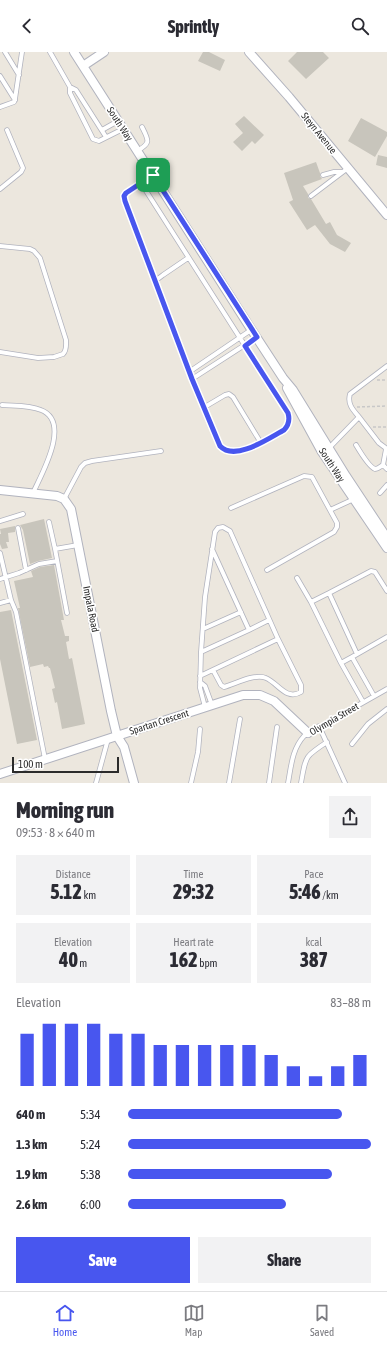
<!DOCTYPE html>
<html lang="en">
<head>
<meta charset="utf-8">
<style>
  body { margin:0; font-family:"Asap Condensed",sans-serif; background:#f2f2f3; color:#2b2b33; height:100vh; display:flex; flex-direction:column; font-size:15px; white-space:nowrap }
  * { box-sizing:border-box; margin:0 }
  p { font-size:13px; color:#7c7c81 }
  .icon { flex:none; width:22px; height:22px; fill:none; stroke:currentColor; stroke-width:2; stroke-linecap:round; stroke-linejoin:round }
  .map { position:relative; height:731px; overflow:hidden }
  .drawer { display:flex; flex-direction:column; background:#fff; flex:1 }
  .drawer>* { flex:none }
  .scale { position:absolute; left:12px; bottom:10px; width:107px; box-sizing:border-box; padding-left:4px; border:2px solid #2b2b2b; border-top:0; font-size:11px; line-height:14px; white-space:nowrap; color:#2b2b2b; -webkit-text-stroke:3px #fff; paint-order:stroke }
  .pin { position:absolute; display:grid; place-items:center; width:34px; height:34px; color:#fff; margin:-17px; border-radius:8px; box-shadow:0 2px 6px #0006 }
  .round { display:grid; place-items:center; flex:none; width:42px; height:42px; border-radius:0px; background:#f2f2f3 }
  .overview { display:flex; align-items:center; justify-content:space-between; height:68px; padding:0 16px }
  h1 { font-size:22px; font-weight:800; line-height:30px }
  .metrics { display:grid; grid-template-columns:repeat(3,1fr); gap:6px; height:68px; padding:4px 16px }
  .metrics div { display:grid; align-content:center; border-radius:0px; background:#f2f2f3; text-align:center }
  .metrics b { font-size:20px; font-weight:800 }
  .metrics small { font-size:11px; font-weight:400 }
  .metrics p { font-size:11px }
  .chart { height:112px; padding:8px 16px }
  .chart p { display:flex; justify-content:space-between }
  .chart svg { width:100%; height:72px; margin-top:4px; stroke:#4856ef; stroke-width:6 }
  .action { display:flex; gap:8px; margin-top:auto; padding:8px 16px }
  .action a { flex:1; height:46px; border-radius:0px; background:#4856ef; color:#fff; font-size:16px; font-weight:800; line-height:46px; text-align:center }
  .action a+a { background:#f2f2f3; color:#2b2b33 }
  ul { padding:0 16px; list-style:none; font-size:13px }
  li { display:grid; grid-template-columns:64px 48px 1fr; align-items:center; height:30px }
  li i { height:10px; border-radius:5px; background:#4856ef }
  header { display:flex; justify-content:space-between; align-items:center; height:52px; padding:0 16px; background:#fff; font-size:18px; font-weight:800 }
  .tab-bar { display:flex; justify-content:space-around; align-items:center; height:56px; border-top:1px solid #e1e1e2; background:#fff; font-size:11px; color:#7c7c81 }
  .tab-bar a { display:grid; justify-items:center; gap:2px }
  .tab-bar .selected { color:#4856ef }
  .map>svg:first-child { display:block }
  .building { fill:#c8c5bc }
  .lines { fill:none; stroke-linecap:round; stroke-linejoin:round }
  .lane-casing { stroke:#b1b3be; stroke-width:5.5 }
  .street-casing { stroke:#b1b3be; stroke-width:10 }
  .path { stroke:#c8c8c8; stroke-width:1.5; stroke-dasharray:3 2; stroke-linecap:butt }
  .lane { stroke:#fff; stroke-width:4 }
  .street { stroke:#fff; stroke-width:8 }
  .route-casing { stroke:#fff; stroke-width:8 }
  .route { stroke:#4856ef; stroke-width:5 }
  .labels { text-anchor:middle; dominant-baseline:central; stroke-width:3.5; stroke-linejoin:round; paint-order:stroke }
  .street-label { font-size:10px; fill:#2b2b2b; stroke:#fff }
</style>
</head>
<body>
<header><svg class="icon" aria-label="back" viewBox="0 0 24 24"><path d="M15 5l-7 7 7 7"/></svg>Sprintly<svg class="icon" aria-label="search" viewBox="0 0 24 24"><circle cx="10" cy="10" r="6"/><path d="M15 15l6 6"/></svg></header>
<div class="map">
<svg width="387" height="731" viewBox="0 0 387 731">
  <rect width="100%" height="100%" fill="#ece7de"/>
  <path class="building" d="M203,0H209L225,8L220,19L198,9Z
    M297,0H323L329,6L306,27L288,9Z
    M244,64L264,83L255,92L252,89L242,99L233,90L243,81L235,72Z
    M361,66L387,80V84L375,105L348,89Z
    M378,103L387,105V116L376,113Z
    M316,110L320,121V124L322,127L303,134L308,142V146L311,147L326,172L330,170L337,183L351,191L345,200L330,192L315,173L307,178L289,150L293,148L284,121Z
    M44,467L52,506L38,509L30,512L23,478L20,473Z
    M15,474V480L8,481L9,490H6L8,496L2,497L0,492V482H1L0,477Z
    M54,513L64,568H61L65,584H69V589L66,590L69,607L72,606L85,672L62,677L57,650L55,651L52,637L55,636L50,616H49L48,614L44,615L43,612L30,615L18,556H20L14,529L33,525L31,519L40,515Z
    M11,558L37,688L17,692L0,607V560Z"/>
  <g class="lines">
    <defs>
      <path id="lane" d="M5,0L19,23
        M50,0L70,35V41L93,87L99,89L123,77
        M0,24L15,48
        M70,35L76,38L106,85
        M0,55L14,50L15,47L22,0
        M102,78L118,69
        M137,99C151,91 149,89 142,75
        M153,123L126,141L124,144L125,149L155,229
        M323,123L334,120H342
        M141,131L288,361C289,365 290,370 288,374C284,381 246,398 237,400C230,401 225,399 220,394L192,327L155,229L163,223L188,206
        M0,137L21,120L23,116L7,78
        M311,144L348,116
        M0,194L30,197L34,199L40,206L66,288C66,293 67,298 63,302L54,305L38,306L0,300
        M189,320L251,278
        M192,327L257,285
        M2,353C14,354 29,353 41,358C72,370 41,423 33,441
        M203,356L225,343L229,342L233,345L261,391
        M359,365L379,391L387,397
        M356,393C359,398 369,415 375,417C378,417 381,414 383,413
        M328,397L359,365C353,358 347,352 350,342L387,314
        M386,397L383,413L387,417
        M380,441L387,433
        M64,447L81,415L85,411L92,409L161,399
        M231,456L304,424L312,425L337,471V475L334,480L267,518
        M330,458L354,447
        M0,469L23,462
        M49,470L55,497
        M18,476L26,518
        M212,497L249,578L269,568
        M0,501L11,548
        M297,526L311,550L341,611L352,605
        M0,527L19,521L39,512L57,509
        M311,550L329,541
        M0,551L11,548L16,560L45,707
        M67,561L55,497L78,493
        M203,577L241,560
        M201,600L249,578
        M357,602L329,541L371,519L375,520L387,539
        M341,611L363,650
        M200,624L278,587
        M200,630L205,634L212,653
        M374,644L352,605L387,585
        M205,655L200,636L201,600L205,545L215,480L218,476L223,475L230,479L278,587L301,633V640C286,649 278,631 266,626C255,621 235,632 224,635L221,633L213,618
        M319,674L345,731
        M352,692L368,672L387,657
        M96,731L108,687
        M191,731L198,700L200,677
        M229,731L240,667
        M269,731L277,675
        M288,731C291,715 292,697 304,684L387,637
        M301,731C306,704 304,705 327,690"/>
      <path id="street" d="M74,0L251,277L283,326L293,338L346,424L387,486
        M249,0L289,45L387,163
        M83,14L104,0
        M287,336L322,400L387,496
        M0,438L57,444L64,447L71,457L111,659L117,684L124,695L134,731
        M0,722L243,643H260L274,649L308,681"/>
    </defs>
    <use href="#lane" class="lane-casing"/>
    <use href="#street" class="street-casing"/>
    <path class="path" d="M377,328H387
      M357,355L387,354
      M373,375H387"/>
    <use href="#lane" class="lane"/>
    <use href="#street" class="street"/>
  </g>
  <g class="lines">
    <defs>
      <path id="route" d="M153,123L257,285L245,294L288,361C290,368 289,373 284,378C269,386 235,410 220,394L192,327L125,149L124,144L126,141Z"/>
    </defs>
    <use href="#route" class="route-casing"/>
    <use href="#route" class="route"/>
  </g>
  <g class="labels">
    <g class="street-label">
      <text transform="translate(120 72) rotate(57)">South Way</text>
      <text transform="translate(319 81) rotate(51)">Steyn Avenue</text>
      <text transform="translate(332 413) rotate(57)">South Way</text>
      <text transform="translate(91 557) rotate(79)">Impala Road</text>
      <text transform="translate(334 667) rotate(-30)">Olympia Street</text>
      <text transform="translate(159 670) rotate(-18)">Spartan Crescent</text>
    </g>
  </g>
</svg>
<div class="scale">100 m</div>
<div class="pin" style="left:153px;top:123px;background:#1e9e55"><svg class="icon" aria-label="arrive" viewBox="0 0 24 24"><path d="M6 21V4h12l-3 4 3 4H6"/></svg></div>
</div>
<section class="drawer">
<div class="overview"><div><h1>Morning run</h1><p>09:53 · 8 × 640 m</p></div><a class="round"><svg class="icon" aria-label="share" viewBox="0 0 24 24"><path d="M12 15V3M7 8l5-5 5 5M5 13v7h14v-7"/></svg></a></div>
<div class="metrics">
<div><p>Distance</p><b>5.12<small> km</small></b></div>
<div><p>Time</p><b>29:32</b></div>
<div><p>Pace</p><b>5:46<small> /km</small></b></div>
</div>
<div class="metrics">
<div><p>Elevation</p><b>40<small> m</small></b></div>
<div><p>Heart rate</p><b>162<small> bpm</small></b></div>
<div><p>kcal</p><b>387</b></div>
</div>
<div class="chart"><p><span>Elevation</span>83–88 m</p>
<svg viewBox="0 0 160 44" preserveAspectRatio="none"><path d="M5 44V12M15 44V6M25 44V6M35 44V6M45 44V12M55 44V12M65 44V19M75 44V19M85 44V19M95 44V19M105 44V19M115 44V25M125 44V32M135 44V38M145 44V32M155 44V25"/></svg>
</div>
<ul>
<li><b>640 m</b>5:34<i style="width:88%"></i></li>
<li><b>1.3 km</b>5:24<i style="width:100%"></i></li>
<li><b>1.9 km</b>5:38<i style="width:84%"></i></li>
<li><b>2.6 km</b>6:00<i style="width:65%"></i></li>
</ul>
<div class="action"><a>Save</a><a>Share</a></div>
</section>
<nav class="tab-bar">
<a class="selected"><svg class="icon" aria-label="home" viewBox="0 0 24 24"><path d="M3 11l9-7 9 7M6 9v11h12V9"/></svg>Home</a>
<a><svg class="icon" aria-label="map" viewBox="0 0 24 24"><path d="M3 6l6-2 6 2 6-2v14l-6 2-6-2-6 2zM9 4v14M15 6v14"/></svg>Map</a>
<a><svg class="icon" aria-label="saved" viewBox="0 0 24 24"><path d="M7 4h10v16l-5-4-5 4z"/></svg>Saved</a>
</nav>
</body>
</html>
